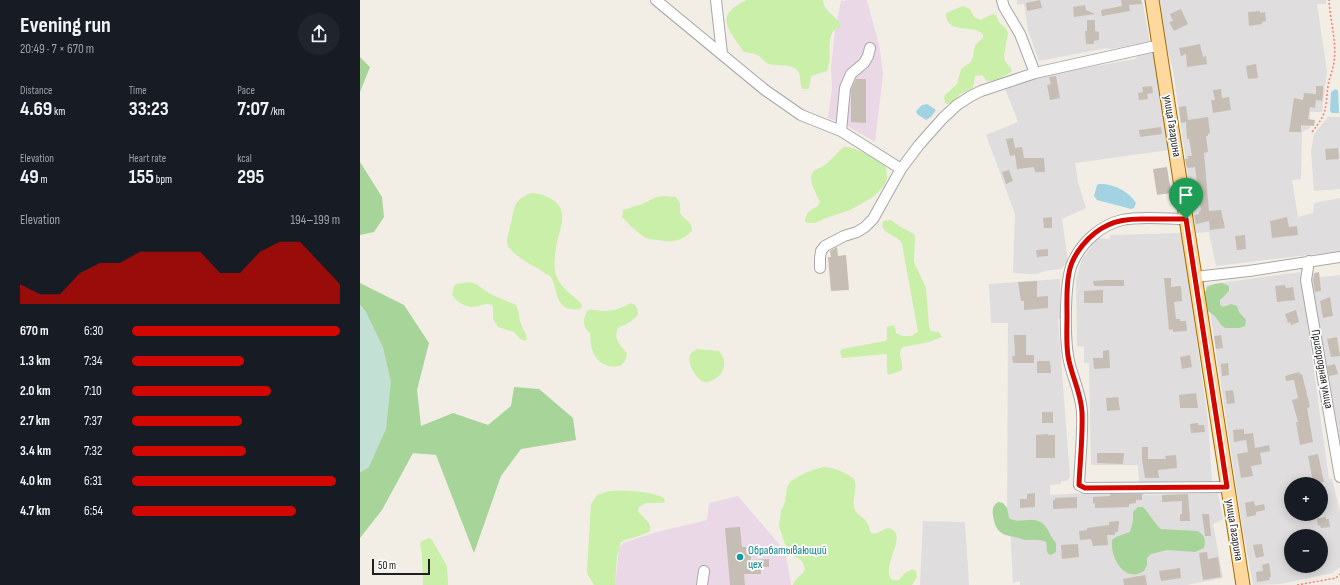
<!DOCTYPE html>
<html lang="en">
<head>
<meta charset="utf-8">
<style>
  body { margin:0; font-family:"Sofia Sans Condensed",sans-serif; background:#20242c; color:#f1f3f6; height:100vh; display:flex; flex-direction:column; font-size:15px; white-space:nowrap }
  * { box-sizing:border-box; margin:0 }
  p { font-size:13px; color:#9ea1a6 }
  .icon { flex:none; width:22px; height:22px; fill:none; stroke:currentColor; stroke-width:2; stroke-linecap:round; stroke-linejoin:round }
  .map { position:relative; flex:1; overflow:hidden }
  .details { display:flex; flex-direction:column; background:#171b24; width:360px }
  .details>* { flex:none }
  .fabs { position:absolute; left:924px; top:477px; display:grid; gap:8px }
  .fabs a { display:grid; place-items:center; width:44px; height:44px; border-radius:50%; background:#171b24; box-shadow:0 2px 10px #0003; font-size:20px }
  .scale { position:absolute; left:12px; bottom:10px; width:58px; box-sizing:border-box; padding-left:4px; border:2px solid #202020; border-top:0; font-size:11px; line-height:14px; white-space:nowrap; color:#202020; -webkit-text-stroke:3px #fff; paint-order:stroke }
  .pin { position:absolute; display:grid; place-items:center; width:34px; height:34px; color:#fff; margin:-41px -17px; border-radius:50% 50% 50% 0; rotate:-45deg; box-shadow:0 0 4px #0007 }
  .pin .icon { rotate:45deg }
  .round { display:grid; place-items:center; flex:none; width:42px; height:42px; border-radius:21px; background:#20242c }
  .headline { display:flex; align-items:center; justify-content:space-between; height:68px; padding:0 20px }
  h1 { font-size:22px; font-weight:700; line-height:30px }
  .metrics { display:grid; grid-template-columns:repeat(3,1fr); gap:6px; height:68px; padding:4px 20px }
  .metrics div { display:grid; align-content:center }
  .metrics b { font-size:20px; font-weight:700 }
  .metrics small { font-size:11px; font-weight:400 }
  .metrics p { font-size:11px }
  .chart { height:112px; padding:8px 20px }
  .chart p { display:flex; justify-content:space-between }
  .chart svg { width:100%; height:72px; margin-top:4px; fill:#d10700; opacity:.7 }
  ul { padding:0 20px; list-style:none; font-size:13px }
  li { display:grid; grid-template-columns:64px 48px 1fr; align-items:center; height:30px }
  li i { height:10px; border-radius:5px; background:#d10700 }
  main { display:flex; flex:1; min-height:0 }
  .map>svg:first-child { display:block }
  .residential { fill:#dfdddd; fill-rule:evenodd }
  .industrial { fill:#ebd8e7 }
  .grass { fill:#c9efa9 }
  .forest { fill:#a7d498 }
  .wetland { fill:#c2e1d4 }
  .water { fill:#a3d2e3 }
  .building { fill:#c6beb5 }
  .lines { fill:none; stroke-linecap:round; stroke-linejoin:round }
  .minor-casing { stroke:#a7a7a7; stroke-width:12 }
  .major-casing { stroke:#9d6e00; stroke-width:15 }
  .path { stroke:#ff7e6a; stroke-width:1.5; stroke-dasharray:2 2; stroke-linecap:butt }
  .minor { stroke:#fff; stroke-width:10 }
  .major { stroke:#ffd89e; stroke-width:13 }
  .route-casing { stroke:#fff; stroke-width:8 }
  .route { stroke:#d10700; stroke-width:5 }
  .culture-dot { fill:#0f9aa8; stroke:#fff; stroke-width:1.5 }
  .labels { text-anchor:middle; dominant-baseline:central; stroke-width:3.5; stroke-linejoin:round; paint-order:stroke }
  .street-label { font-size:12px; fill:#202020; stroke:#fff }
  .culture-label { font-size:12px; fill:#0d838f; stroke:#fff; text-anchor:start }
</style>
</head>
<body>
<main>
<section class="details">
<div class="headline"><div><h1>Evening run</h1><p>20:49 · 7 × 670 m</p></div><a class="round"><svg class="icon" aria-label="share" viewBox="0 0 24 24"><path d="M12 15V3M7 8l5-5 5 5M5 13v7h14v-7"/></svg></a></div>
<div class="metrics">
<div><p>Distance</p><b>4.69<small> km</small></b></div>
<div><p>Time</p><b>33:23</b></div>
<div><p>Pace</p><b>7:07<small> /km</small></b></div>
</div>
<div class="metrics">
<div><p>Elevation</p><b>49<small> m</small></b></div>
<div><p>Heart rate</p><b>155<small> bpm</small></b></div>
<div><p>kcal</p><b>295</b></div>
</div>
<div class="chart"><p><span>Elevation</span>194–199 m</p>
<svg viewBox="0 0 160 44" preserveAspectRatio="none"><path d="M0 44V32L10 38L20 38L30 25L40 19L50 19L60 12L70 12L80 12L90 12L100 25L110 25L120 12L130 6L140 6L150 19L160 32V44z"/></svg>
</div>
<ul>
<li><b>670 m</b>6:30<i style="width:100%"></i></li>
<li><b>1.3 km</b>7:34<i style="width:54%"></i></li>
<li><b>2.0 km</b>7:10<i style="width:67%"></i></li>
<li><b>2.7 km</b>7:37<i style="width:53%"></i></li>
<li><b>3.4 km</b>7:32<i style="width:55%"></i></li>
<li><b>4.0 km</b>6:31<i style="width:98%"></i></li>
<li><b>4.7 km</b>6:54<i style="width:79%"></i></li>
</ul>
</section>
<div class="map">
<svg width="980" height="585" viewBox="0 0 980 585">
  <rect width="100%" height="100%" fill="#f2eee6"/>
  <path class="residential" d="M657,0H782L790,42L750,49L746,48L679,61L668,30L664,4L657,5Z
    M799,0H966V4H957L967,71L962,112H950V128L942,132L941,179L932,180L938,217L953,213L954,203L980,198V251L856,266L849,232L836,233L813,70L807,48Z
    M793,52L809,150L715,163L718,182L726,208L702,219L708,261L701,269L685,271L676,274L653,273L655,214L626,135L658,122L644,86L702,72L775,59L779,54Z
    M968,117H980V189L954,191L951,151L954,134Z
    M822,233L848,421L852,481L779,482L778,465H731L729,363H724V347L717,346L716,279L722,259L738,238L750,239V235Z
    M940,272L969,479H972L980,511V567L972,573L921,584L893,585L882,525L846,285ZM931,484H961V514H931ZM931,536H961V566H931Z
    M980,275V442L951,278Z
    M700,279V319H698L710,477L707,481H701V484L690,485V495L757,491L784,492V495L858,493L863,519L853,524L863,578L827,585H660V581L653,583L650,524H647L648,323H631L629,284Z
    M563,521L605,522L609,585H560Z"/>
  <path class="industrial" d="M487,0H507L520,49L523,75L515,142L484,124L468,118L472,88L471,68L475,30L481,1Z
    M378,496L425,551L431,583V585H255L259,549L263,543L293,533L347,520L349,503Z"/>
  <path class="grass" d="M387,0H463C464,13 477,15 481,26L479,28L473,31C466,45 473,56 467,71L451,76L449,88L448,89H443C438,83 443,75 436,69C428,63 417,67 409,64C405,63 403,58 399,56C395,53 389,53 384,52C368,29 353,15 387,0Z
    M603,6L610,9L614,17L621,20L632,14L636,15L639,22L646,29L648,33L644,56L645,61L651,68L652,71C646,76 636,81 627,81L622,75L615,76L613,88L600,94L593,103L587,104L585,103L584,96L597,84L601,69L611,62L613,57L615,45L623,38V34C613,25 596,33 587,21L586,14L588,12Z
    M484,147C496,146 517,160 526,167L527,178L524,186L513,197L490,210L466,218L455,223H447L445,221C446,212 450,210 458,206L460,202C457,194 445,177 455,170C458,168 463,167 466,164C473,159 477,152 484,147Z
    M171,193C179,193 184,195 191,199C211,210 199,230 196,247C195,254 194,264 195,271C197,285 212,295 222,304V307C219,310 217,310 213,309C194,309 198,286 190,276C188,275 184,273 182,271C173,265 148,254 147,242C147,237 151,224 152,218C155,203 157,199 171,193Z
    M302,196L316,197L320,203V213C324,220 333,222 332,231C322,241 313,243 298,240C295,240 290,239 286,238C277,233 269,224 262,217L263,210L282,204L297,197Z
    M531,220L539,226L554,234L555,237L554,262L566,288L569,327L571,331L579,332L582,337L569,342L543,347C536,354 544,361 542,370L529,375L527,372V356L526,354L482,358L480,352L482,349L525,341L527,339V327L533,325L535,327L536,333C544,338 551,337 558,332L542,244C538,234 519,235 523,221Z
    M109,282L116,284L130,294L156,305C160,313 158,316 161,324C162,329 166,333 167,338L166,341L160,339L154,332L138,327L133,319V307L132,305C125,302 120,307 113,307C105,307 95,301 92,294L94,286L97,284Z
    M271,303C277,305 278,310 278,315L270,322L258,328C253,339 260,345 267,353L266,359L262,365C249,370 236,363 232,349C230,344 231,339 230,333C222,327 223,319 227,311C233,308 240,312 246,311C255,311 263,307 271,303Z
    M337,349L359,351C369,362 364,377 350,381C348,382 347,383 344,382C336,379 327,364 330,355C331,352 334,351 337,349Z
    M463,467C473,467 487,473 494,479C498,489 492,498 494,507C496,515 502,516 506,521C509,525 509,529 511,533C519,536 526,524 533,530C546,538 520,568 532,580H539L545,573L553,569L556,571L557,577L552,585H433C435,578 442,576 445,569L442,561L430,553L425,544L419,526L421,511L425,502L427,487L431,481L447,472Z
    M249,491C267,490 287,491 303,497L305,501L303,503H286L279,507L278,511C283,518 292,522 290,531C282,537 270,537 261,542L257,557L255,585H234L228,575L227,571L231,504L237,495Z
    M69,538L72,540L87,566L88,585H63L62,555L60,544L62,541Z"/>
  <path class="forest" d="M0,57L10,67L0,92Z
    M0,162L22,197L24,217L14,232L0,235Z
    M0,283L44,305L69,343L57,390L61,426L93,413L128,425L151,406L154,387L179,389L213,418L216,440L161,449L141,476L114,553L76,455L53,453L22,510L0,538V472L9,467L6,312L0,305Z
    M862,283L869,286V291L860,300V305L863,307L871,304L877,306L879,312L886,320L885,326L879,328H865L861,325L855,316L848,311L845,293L847,287L855,284Z
    M638,502L643,503L647,508L649,518C659,525 671,515 682,523C689,528 690,537 696,543V552L691,555C684,552 688,548 686,542C680,539 674,540 667,540C663,540 659,538 655,537C641,535 635,531 633,515C632,510 633,505 638,502Z
    M778,507H783C790,514 794,523 801,529L837,531C845,535 846,540 844,548L835,552L807,550L791,554L787,558V565L784,571C764,584 750,557 752,540L756,537L770,532L773,521V512Z"/>
  <path class="wetland" d="M0,305L6,312L23,347L31,382L26,429L9,467L0,472Z"/>
  <path class="water" d="M976,89L978,91L979,113H972L970,111L971,92Z
    M567,104L576,110L571,117L566,120L557,114L556,111L562,105Z
    M739,184C752,183 769,191 776,203L774,208L771,209L737,200L734,196L737,185Z"/>
  <path class="building" d="M680,0L682,8L667,11L666,3Z
    M761,0H781L782,4L769,5L770,11L742,16L741,10L762,6Z
    M725,5L726,10L735,14L714,17L713,7Z
    M821,9L828,24L814,31L809,22L813,21L810,14Z
    M900,11V13L905,12L906,21L902,22V24L889,26L888,12Z
    M727,20H735V31L739,32V40L734,41V44H726L725,31H727Z
    M840,44L843,57L846,56L847,64L827,67L826,54L821,56L819,48Z
    M896,64L898,78L888,79L886,66Z
    M696,76L700,98L690,100L687,85L691,84L689,77Z
    M496,79H506V123L491,122V90Z
    M792,86L793,93L787,94L788,99L779,100L778,93L783,92L782,87Z
    M956,86H963V94L962,101L956,100L955,108L950,107L948,119L955,120L954,126L941,125V132H929L934,98L943,100L944,93L956,94Z
    M861,89L862,98L869,97L871,110L853,113L851,100H855L853,90Z
    M826,106L828,120L848,117L850,133L848,134V136H846L848,152L844,153L849,211L861,210L865,228L850,230L849,221L836,224L834,215L839,214V211L841,210L838,192L830,193L829,183L837,182L835,167L827,168L825,159H828L827,156H832L829,139H827L826,122L821,123L819,107Z
    M801,127L802,134L780,137L779,130Z
    M653,138L655,148L662,147L664,158H684L685,172H675L674,167L657,169L655,155L650,156L646,139Z
    M978,148L979,159L966,160L965,149Z
    M807,167L811,193L797,195L793,169Z
    M649,170L653,181L646,184L642,172Z
    M692,217V228H684L683,218Z
    M927,217L929,227L937,226L938,235L912,238L910,221Z
    M885,235L886,249L877,250L875,236Z
    M477,247L478,256L486,255L489,290L471,291L468,257H471L470,251Z
    M688,249V256L677,257L676,250Z
    M959,272L961,291L955,292L953,280L954,273Z
    M804,278H811V287L821,286L822,301L814,302L816,319H820V321H826L827,331L813,332V329L809,330Z
    M748,280H764V286H734L733,281Z
    M677,281V297L688,296V308L664,310V301H661L658,282Z
    M925,285L926,288L933,287L935,300L917,302L915,286Z
    M743,290V303H724V291Z
    M970,297L973,316L963,318L960,301Z
    M936,310L939,322L931,325L930,322L928,323L925,314Z
    M654,335H666V355H674V363H653L652,356H655Z
    M861,335L863,348L856,349L854,336Z
    M977,337L980,356L971,357L967,339Z
    M749,350L750,368L734,369L733,358H743V351Z
    M830,355L832,367L822,369L820,357Z
    M677,361H690L691,373H677Z
    M868,363L869,375L862,376L861,364Z
    M975,364L978,374L969,376L967,366Z
    M939,372L940,374H942L950,407L947,408L953,442L940,445L936,422H938L932,400L938,398L934,380L926,381L925,376Z
    M873,390L875,403L867,404L865,391Z
    M836,393L838,408H820L819,395Z
    M758,397L760,410L747,411L746,398Z
    M682,412H693V423H682Z
    M838,423V425H844L845,432L831,433L830,424Z
    M884,429V434L893,433L895,448L909,445L910,451L900,453L902,464L891,466L893,476L881,478L877,454L888,452L886,440L874,442L873,430Z
    M688,434V435H695V458H676V435Z
    M782,447H788V459H806L805,456L816,455L817,468L798,470L799,478H785L782,459Z
    M737,453H764L763,464L737,463Z
    M958,454L964,482L958,483V481L953,482L948,456Z
    M675,493V507L660,508V499H667V494Z
    M750,494H782V500H776V503L769,504V507L735,508V503L733,504V497L750,496Z
    M828,494L830,521H820V514H822V501L802,502V495Z
    M717,497V508L693,509V500H695V498Z
    M894,501L895,506L904,504L905,510L896,512V515L887,517L885,503Z
    M842,514H849L851,536H845Z
    M966,517V519H969L970,527L961,528L960,525L958,526L957,519Z
    M759,521L758,532H755V535H747L748,545L733,546L731,539L720,540L719,531L727,530V528L749,525V522Z
    M380,527L382,547H386V553H391V560L409,559V567H401V574H384L385,585H370L365,528Z
    M718,544L719,557L702,559L701,545Z
    M902,544L904,556L896,558L893,545Z
    M847,552L848,559L858,557L861,577L843,580L839,553Z
    M909,563L911,577H909L910,580L897,582L896,572L903,571L902,565Z
    M820,568L821,578L801,581L799,571Z
    M785,575L787,585H764L763,579Z"/>
  <g class="lines">
    <defs>
      <path id="minor" d="M296,0L405,90L441,115L481,131L541,169
        M356,0L362,54
        M642,0L644,7L660,34L675,73
        M481,131L485,88L491,74L504,63L508,56L510,48
        M826,219C808,219 780,216 762,220C741,225 722,242 713,262C704,280 705,335 708,356C711,375 721,392 722,412C723,436 720,461 719,485L725,488L867,487
        M949,261L946,280L980,477
        M460,268V258L461,251L465,246L484,236L497,232L505,227L513,219L541,169L559,145L583,118L597,105L611,96L621,91L675,73L800,45
        M835,277L889,271L980,257
        M342,585L344,571"/>
      <path id="major" d="M792,0L883,585"/>
    </defs>
    <use href="#minor" class="minor-casing"/>
    <use href="#major" class="major-casing"/>
    <path class="path" d="M952,132C968,112 965,109 968,86C969,78 973,70 974,62C977,43 970,20 969,0
      M937,585L976,578L980,574"/>
    <use href="#minor" class="minor"/>
    <use href="#major" class="major"/>
  </g>
  <g class="lines">
    <defs>
      <path id="route" d="M781,219H826L867,487L725,488L719,485C720,461 723,436 722,412C721,392 711,375 708,356C706,343 707,329 707,316C707,302 706,287 709,273C712,254 730,233 748,225C758,220 769,219 781,219Z"/>
    </defs>
    <use href="#route" class="route-casing"/>
    <use href="#route" class="route"/>
  </g>
  <circle class="culture-dot" cx="380" cy="557" r="4"/>
  <g class="labels">
    <g class="street-label">
      <text transform="translate(812 126) rotate(81)">улица Гагарина</text>
      <text transform="translate(962 369) rotate(80)">Пригородная улица</text>
      <text transform="translate(874 530) rotate(81)">улица Гагарина</text>
    </g>
    <g class="culture-label">
      <text x="388" y="550">Обрабатывающий<tspan x="388" dy="14">цех</tspan></text>
    </g>
  </g>
</svg>
<div class="fabs">
<a>+</a>
<a>−</a>
</div>
<div class="scale">50 m</div>
<div class="pin" style="left:826px;top:219px;background:#1e9e55"><svg class="icon" aria-label="arrive" viewBox="0 0 24 24"><path d="M6 21V4h12l-3 4 3 4H6"/></svg></div>
</div>
</main>
</body>
</html>
